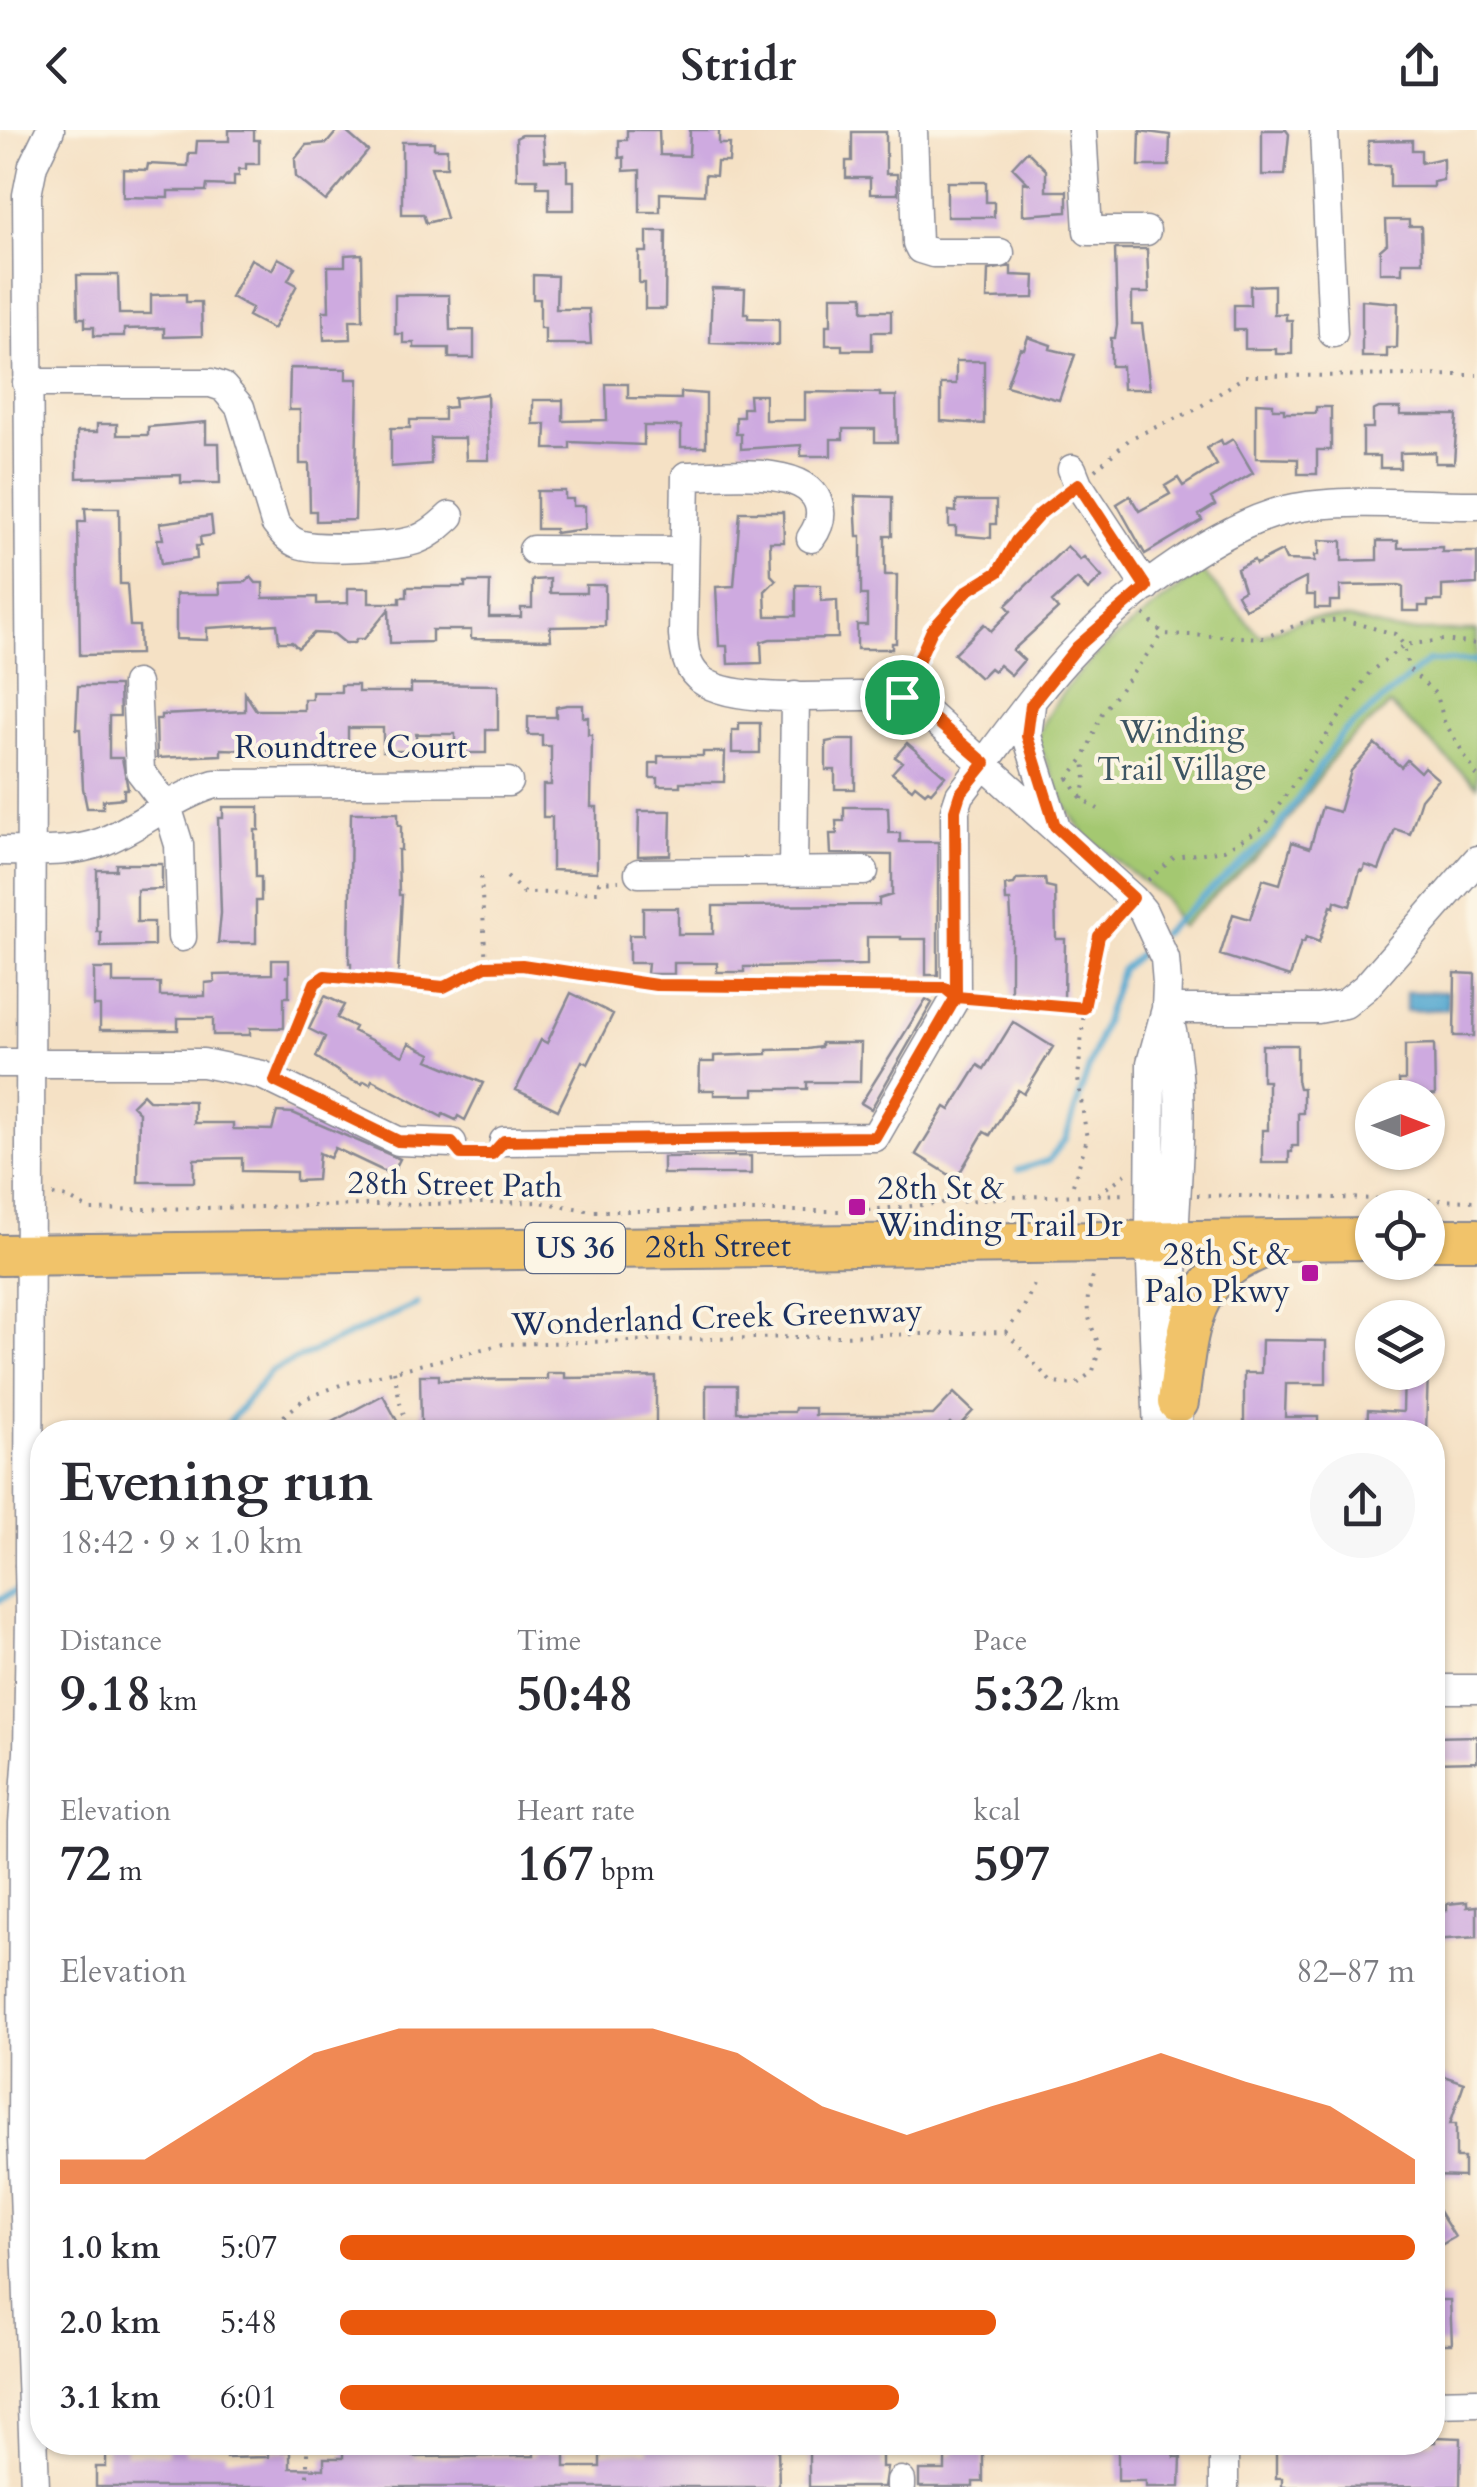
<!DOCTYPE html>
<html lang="en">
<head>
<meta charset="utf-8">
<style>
  body { margin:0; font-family:Cardo,serif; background:#f7f7f7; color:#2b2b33; height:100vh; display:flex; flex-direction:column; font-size:38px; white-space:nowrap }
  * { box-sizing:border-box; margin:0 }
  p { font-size:32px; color:#7c7c81 }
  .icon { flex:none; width:55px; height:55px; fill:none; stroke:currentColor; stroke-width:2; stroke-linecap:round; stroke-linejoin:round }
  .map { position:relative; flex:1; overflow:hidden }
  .sheet { position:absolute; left:30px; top:1290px; width:1415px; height:1035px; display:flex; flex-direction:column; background:#fff; border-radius:40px; box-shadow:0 2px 8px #0004 }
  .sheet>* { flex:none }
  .needle { width:65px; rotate:90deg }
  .tools { position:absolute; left:1355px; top:950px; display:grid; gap:20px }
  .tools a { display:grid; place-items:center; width:90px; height:90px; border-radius:50%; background:#fff; box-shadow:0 2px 8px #0004; font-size:50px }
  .pin { position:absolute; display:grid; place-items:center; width:85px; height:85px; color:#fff; margin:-42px; border:5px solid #fff; border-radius:50%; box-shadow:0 2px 10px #0007 }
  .round { display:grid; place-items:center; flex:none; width:105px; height:105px; border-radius:52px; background:#f7f7f7 }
  .overview { display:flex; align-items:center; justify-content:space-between; height:170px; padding:0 30px }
  h1 { font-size:55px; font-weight:800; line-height:75px }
  .metrics { display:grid; grid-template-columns:repeat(3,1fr); gap:15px; height:170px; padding:10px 30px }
  .metrics div { display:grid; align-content:center }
  .metrics b { font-size:50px; font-weight:800 }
  .metrics small { font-size:28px; font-weight:400 }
  .metrics p { font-size:28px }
  .chart { height:280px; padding:20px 30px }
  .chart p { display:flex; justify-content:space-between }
  .chart svg { width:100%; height:180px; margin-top:10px; fill:#ea580c; opacity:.7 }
  ul { padding:0 30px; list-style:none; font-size:32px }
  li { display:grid; grid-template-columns:160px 120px 1fr; align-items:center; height:75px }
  li i { height:25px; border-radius:12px; background:#ea580c }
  header { display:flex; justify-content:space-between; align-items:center; height:130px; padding:0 30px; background:#fff; font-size:45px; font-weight:800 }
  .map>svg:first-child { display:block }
  .green { fill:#a4c871; stroke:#607c68; stroke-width:2.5 }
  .water { fill:#54a8d0; stroke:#386c97; stroke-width:2.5 }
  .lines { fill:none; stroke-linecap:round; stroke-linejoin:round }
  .stream { stroke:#54a8d0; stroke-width:6 }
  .building { fill:#ceaae0 }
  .minor-casing { stroke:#888892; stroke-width:31 }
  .highway-casing { stroke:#888892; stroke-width:44 }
  .path { stroke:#888892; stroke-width:4; stroke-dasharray:2.5 8; stroke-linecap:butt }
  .minor { stroke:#fff; stroke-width:28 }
  .highway { stroke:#f1c36a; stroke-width:40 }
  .minor-bridge-casing { stroke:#888892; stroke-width:31; stroke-linecap:butt }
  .minor-bridge { stroke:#fff; stroke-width:28 }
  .route-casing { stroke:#fff; stroke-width:20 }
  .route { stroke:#ea580c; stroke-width:12 }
  .poi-dot { fill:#b5179e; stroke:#fcf5e5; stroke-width:4 }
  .labels { text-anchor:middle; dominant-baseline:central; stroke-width:8; stroke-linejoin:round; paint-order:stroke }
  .shield { fill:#fcf5e5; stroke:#5e6a86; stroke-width:2.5 }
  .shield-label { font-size:30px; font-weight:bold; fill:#1b2f5e }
  .park-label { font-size:32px; fill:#3d5563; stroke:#fcf5e5 }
  .street-label { font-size:32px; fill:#1b2f5e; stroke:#fcf5e5 }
  .poi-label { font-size:32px; fill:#1b2f5e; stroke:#fcf5e5; text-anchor:start }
</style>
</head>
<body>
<header><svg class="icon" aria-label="back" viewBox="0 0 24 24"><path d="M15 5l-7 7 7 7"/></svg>Stridr<svg class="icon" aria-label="share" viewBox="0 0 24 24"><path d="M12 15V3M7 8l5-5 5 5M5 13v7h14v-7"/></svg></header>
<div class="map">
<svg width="1477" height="2357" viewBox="0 0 1477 2357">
  <rect width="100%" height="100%" fill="#fcf5e5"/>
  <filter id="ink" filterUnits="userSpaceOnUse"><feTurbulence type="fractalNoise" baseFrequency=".01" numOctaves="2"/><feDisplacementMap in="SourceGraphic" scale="20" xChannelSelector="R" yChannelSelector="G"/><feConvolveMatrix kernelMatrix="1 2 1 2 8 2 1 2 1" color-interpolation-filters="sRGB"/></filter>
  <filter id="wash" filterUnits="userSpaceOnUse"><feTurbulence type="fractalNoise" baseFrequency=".0048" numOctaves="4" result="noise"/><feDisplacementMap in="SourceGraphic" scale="40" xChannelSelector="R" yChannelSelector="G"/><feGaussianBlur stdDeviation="2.25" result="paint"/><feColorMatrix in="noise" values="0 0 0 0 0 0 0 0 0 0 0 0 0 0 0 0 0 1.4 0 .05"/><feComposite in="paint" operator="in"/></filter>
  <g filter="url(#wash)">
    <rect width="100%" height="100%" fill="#f5e1c5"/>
    <path class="green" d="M1202,441L1260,506L1307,488L1350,489L1397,501H1477V656L1390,575L1339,619L1273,711L1180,797L1165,769L1085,706L1066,677L1036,608C1067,535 1141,488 1202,441Z"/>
    <path class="water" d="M1406,862H1447L1448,879L1406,881Z"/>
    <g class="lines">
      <path class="stream" d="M1161,804L1275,703L1340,606L1428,531H1477
        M1018,1040L1049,1030L1066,1008L1121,840L1148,816
        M221,1302L271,1241L417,1174
        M0,1470L20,1459"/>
    </g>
    <g id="blocks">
      <path class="building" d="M229,0H254V10H259V34H246V39H239V46H234V56L207,55L206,61H168V68L123,67V39L147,40L148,34L188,36L189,23H196L197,11H229Z
        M338,0H344L368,21L326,71L296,47L295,29L306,15L327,13Z
        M627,0H659L660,25L689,26L690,0H719V14H730L729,32H717L716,46L705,45L704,65L660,63V82H640V40L624,41V27L619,28V10H627Z
        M1262,0H1286L1289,4L1285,45H1262Z
        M1140,1L1170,5L1169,36H1139Z
        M852,2H886V44H897L898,64H870V48H846V31H852Z
        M522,5H543L545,31H567V51H574V80H549V57H537V49H517L516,8Z
        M1412,10V20H1421V33L1443,28V50L1433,52V57H1390V35H1368V11Z
        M402,12H434V19H447V37H431L446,88L426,93L423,84H402Z
        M1027,21L1046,40V61H1067V82L1023,85V52L1028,53L1012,37Z
        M947,52H986V72H994V87H947Z
        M1386,90H1409V96H1421L1422,132H1402V143H1380V120L1387,114Z
        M647,101H666L665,179H645V153H639V122H647Z
        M1115,119H1147L1149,163H1132V194H1142L1150,259H1123L1122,236H1111V208H1115L1117,195Z
        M362,124L363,190H350L351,209L324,210L323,181H329L328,136H345V125Z
        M278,128L295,137L288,150L297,155L273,199L248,186L252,178L231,167L251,129L272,140Z
        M1011,136V145L1035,146L1034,168L987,169L988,140Z
        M77,145H118L119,184H151V165L186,164V172H201L202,206L164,207V198L124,199V206H94V197H85V188H78Z
        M533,145L557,146L556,179H589L591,214H545V198H540V169H533Z
        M1274,155V184H1286V190H1292V224H1276V219H1245V200H1234V175H1250V156Z
        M712,158L745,159L744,183H748V188L779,189V215L710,213Z
        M395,165H449L450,200H474V228H449V218H414V213H403V204H395Z
        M831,166H863V181H891V202H872V220H842V215H826V195H831Z
        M1362,170L1398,173L1397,218H1387V227H1362Z
        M1028,207L1051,215L1050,219L1075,225L1059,270L1006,256L1020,218L1024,219Z
        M956,231H984V294L941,291V254H956Z
        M290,238L346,239V249H358L355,390L316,391V381H310L309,334H300V280H289Z
        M606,254H628V268L681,269V262L706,264V317H681V296H644V315L570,312V319H545L546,294H533V270H563V291L607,290Z
        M805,262L880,263V266H896L897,312H875V299H843V309H831V326H801V315L741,319V304H736V287H743V278H750L749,265H765V290H805Z
        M487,264L489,330H466L465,308H431V334L391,337V298H410V290H444V278L455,277L454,268Z
        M1256,273L1273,274V279H1284V283H1316V277H1331V320H1317V344H1298V329L1256,328Z
        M1379,278H1400V285H1457L1454,333H1435V322L1400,323V338H1380V326H1363V298H1373V281Z
        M206,292V313H219L220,353H181V345L77,348V302H97V294H117V305H148V297Z
        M1233,309L1253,343L1211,368L1215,375L1199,385L1202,390L1145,424L1117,374L1130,366L1139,381L1170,364L1165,356L1178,348L1183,356L1217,335L1207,318L1221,310L1223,315Z
        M537,361H565V369H573V376H585V399L555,403V399H537Z
        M855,366L892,367V406H885V445H897L896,513H892V519H857V495H867V465H861V406H857Z
        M956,371H996V394H991V408L956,405V397H949V381L956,382Z
        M85,378H119L120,454H127L130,496H139L140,524L80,525L78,392H86Z
        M740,382H783L784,412H770L771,445L776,450L765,461L766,486H796V455H821V471L837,470L838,508L770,509L761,512L762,533L728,534L727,516H719L716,457L734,456Z
        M211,386L213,405L200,407L201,416H196L197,429L161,434L157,409H163L160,393Z
        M1319,410L1342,411V431L1377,430V411H1398V418L1442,417V422H1477V454L1442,456V471H1428V476H1419V481H1403V456L1399,455L1340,456V471H1330V478H1315V465H1306V448L1245,479L1237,464L1244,460L1237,439L1254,430L1256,434L1282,421L1286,430L1315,431V425H1319Z
        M1067,416L1080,430L1084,427L1102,447L1088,460L1077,449L1052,472L1058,479L1013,520L1024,530L1011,545L999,535L994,541L990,538L980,548L954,524L984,494L991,501L1011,481L1006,475Z
        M251,447L256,453H263V468L317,467V474L348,473V458H369V473H400V467H407V457H465V452H490L489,487H521V478H532V450L550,449V463H586V455H605V496L550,497L551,510L471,509V500H432V512L390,513L389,479L364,509H357L354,513H345L334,504L314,503L298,518L292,512H279L277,494L207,498V510L176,509V464H220L219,453L246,452Z
        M411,554L498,555V600H486V623H455V604H416V621H383V598H348V623L221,619V625L157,628L156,589H161V585L245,581V563L256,580H304V569H312V562H341V555H358V562H411Z
        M78,556H119L120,586H109V628H122L128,659H124V668L103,670V678H87L83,658L80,599H76Z
        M567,575H583V587H588V605H592L591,677H597V742L552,740V687H543V655H551V616H542V605H528V587H556V577Z
        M739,593H760V623H732V600H739Z
        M836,610H855V659H835V640H826V612Z
        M907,613L945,646L931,662L928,660L925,663L915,655L912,659L892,643L902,632L895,627Z
        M1375,614L1401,637L1407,630L1420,642L1424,637L1438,649L1421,669L1410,704L1395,699L1379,740L1365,735L1363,741L1360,740L1350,776L1335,771L1334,777L1331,776L1319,812L1306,807L1304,813L1301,812L1290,847L1220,825L1233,784L1250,789L1263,749L1280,754L1292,712L1310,718L1322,677L1339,682L1351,641Z
        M703,622H725L724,652H680V656H658V648H650V633H658V626H703Z
        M223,677H259V700H255L256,747H261V771H256V813H218L221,783L218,688H223Z
        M844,677H888L889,703H900V712H938V845H926V809H901V807H867V835L744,837V842H717V833H674V844H647L648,833H629V805H643V778H678V804H713V776L879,775V769L892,765V725L831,724L830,704H837L836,691H844Z
        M639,681H671L670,725L638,726Z
        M351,683H398V695H401V720H398L399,765H402L398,844L351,845V833H349Z
        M116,734H162V759L137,760V792H154V816L101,817V802H97V740H116Z
        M1045,748L1046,756L1055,758L1056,809H1065L1064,868L1011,867V787L1010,771H1006L1005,755L1014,754L1017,749Z
        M272,830H289V846H285L289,848V867H284V898H250V905H213V888H178V900H100V876H94V839H113V853H160V866H205V853L215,852L214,845L272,844Z
        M1455,843L1475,844L1474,906H1454Z
        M571,863L613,884L588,934L582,931L558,980L516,960L541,910L547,913Z
        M325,866L344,875L337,888L355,897L353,901L403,926L409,913L431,924L428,930L483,953L465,990L458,986L456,990L443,984L442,987L372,950L370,954L364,951L362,954L351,950L316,927L325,907L309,899Z
        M926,869L932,873L871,979L861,973Z
        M1013,892L1053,917L1024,964L1018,960L990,1005L984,1002L956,1049L916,1024L945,977L950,980L978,935L984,939Z
        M821,913H861L860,952H807V959H754V965H714V960H699L700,932H714V926L767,924V920L807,919L821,917Z
        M1434,914L1435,965L1400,968L1399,950H1405V915Z
        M1262,915H1297V950L1299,958H1303V983H1298V1016H1292V1022H1289V1033H1262V1000H1268V951H1262Z
        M143,964L149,970L194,971V993H233V999L272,1000L277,982L293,983L400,1029L392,1045L335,1018L330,1028L319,1023L317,1050L296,1051V1042L242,1041V1028L194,1029V1052H138L139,982L132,975Z
        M751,1026V1044H663V1027Z
        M1262,1210L1326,1211V1254H1286L1285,1287H1318V1302L1244,1299V1243H1261Z
        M1404,1242H1428L1426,1302H1367L1368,1280L1403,1282Z
        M547,1243H565V1248L656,1247V1293L421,1296L420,1245H439V1250L547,1249Z
        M706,1255H737V1282H794L795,1278H815V1285H933L954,1263L973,1281L956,1299L950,1293L941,1302H706Z
        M383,1265L403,1302H313Z
        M1477,1606V1632L1432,1633V1607Z
        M1467,1772V1777L1477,1776V1807L1432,1810V1781L1447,1780V1774Z
        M1432,1942L1464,1953L1450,1994H1456V2028H1464V2047L1432,2046Z
        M1432,2070L1455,2107L1432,2120Z
        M1432,2170H1450L1452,2214H1432Z
        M1435,2307L1461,2308L1460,2356L1282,2357V2348H1276V2316L1355,2317L1435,2312Z
        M712,2312H734V2317L778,2316L779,2357H96V2337H106V2313H126V2324H167V2318H185V2323L226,2322V2328L268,2327V2322L290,2321V2338L324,2339V2328H343V2318H415L414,2327L534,2326V2322H565V2337H600V2323L648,2321V2316L712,2319Z
        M1118,2312H1174V2327H1181L1180,2357H1146V2351H1118Z
        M954,2317H983V2352H973V2357H919V2340H945V2325H954Z
        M809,2318L882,2321V2337H887L884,2357H809Z"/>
    </g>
  </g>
  <g filter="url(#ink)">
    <use href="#blocks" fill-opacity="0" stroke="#888892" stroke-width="2.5"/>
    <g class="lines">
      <defs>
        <path id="minor" d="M913,0L917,113L920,119L933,123H1000
          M1082,0L1088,101H1146
          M1324,0L1333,203
          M27,253H211L223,257L240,277L275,393C282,402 288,410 299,414C318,421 399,417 418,409C431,404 440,395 450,386
          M1072,339L1078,354L1146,457
          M811,408C819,397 823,385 818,372C803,334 720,346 686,346L683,504C684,520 686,536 698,547C727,577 844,564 888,566L902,567L917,574L1133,769L1143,781L1165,829L1167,853L1166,879L1151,933L1150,1110L1158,1302
          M533,420L683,421
          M136,554L140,641L167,676L179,715L182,807
          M1031,575L1027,606L1055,695
          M0,721C34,721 70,724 102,712C142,696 174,666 215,654L508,652
          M793,741L795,566
          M639,743L864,741
          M1166,879H1318L1345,874L1366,857L1477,730
          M1167,881C1188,953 1177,1035 1174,1110C1171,1174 1176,1239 1179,1302
          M0,933H203L262,945L398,1011L452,1013
          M504,1011L875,1007L956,867L955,680L960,665C999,615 1035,561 1079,516C1128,464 1224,392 1295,378C1346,368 1423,375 1477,375
          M29,1434L31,600L27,65L33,35L50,0
          M30,1485L28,1622L23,1693L22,2007L35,2357
          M1432,1559H1477
          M1432,2273L1477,2272
          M901,2357V2351
          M1224,2357V2312"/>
        <g id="highway">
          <path d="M1428,1109H1477"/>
          <path id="s1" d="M0,1125L1372,1109"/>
          <path d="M1178,1272C1189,1192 1187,1145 1273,1114"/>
        </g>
      </defs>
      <use href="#minor" class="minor-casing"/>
      <use href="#highway" class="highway-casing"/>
      <path class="path" d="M1095,340L1131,308L1195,280L1245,246L1477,245
        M1144,484L1163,504L1263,508L1302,493L1343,490L1395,504L1404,515L1408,538L1437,565L1444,591L1477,646
        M912,544L932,500L950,478L967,461L998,442L1016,411L1040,384L1060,368
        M1068,648L1082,669L1098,679
        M1067,649L1084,628L1102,583L1163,504
        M1082,669L1086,649L1084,629
        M481,747L486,836
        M507,747L524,763L598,762L599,752L619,751
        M1148,750L1175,727L1224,720L1264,697L1370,542L1404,515L1443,510L1477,514
        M979,871L1084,879
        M283,929L315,853L325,846L444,857L486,836L522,835L656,855L933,857
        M1073,1055L1087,1009L1078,949L1084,879L1099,806L1117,788
        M1098,1064L1126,1044
        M53,1065L68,1068L90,1080L540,1072L592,1081H857L1010,1067L1127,1064
        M1197,1065L1477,1071
        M1006,1202L1052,1253L1076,1255L1093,1241L1100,1217C1086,1185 1083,1174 1095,1141
        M1006,1202L1024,1177L1036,1150
        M394,1241L401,1277L411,1302
        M270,1302L278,1291L304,1269L343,1254L503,1214L1006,1202
        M307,2312V2357"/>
      <use href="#minor" class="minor"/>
      <use href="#highway" class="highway"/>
      <defs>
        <path id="minor-bridge" d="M29,1434L30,1485"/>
      </defs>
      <use href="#minor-bridge" class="minor-bridge-casing"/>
      <use href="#minor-bridge" class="minor-bridge"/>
    </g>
  </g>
  <g class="lines" filter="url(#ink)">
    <defs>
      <path id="route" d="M902,567L917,574L985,633L960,664L955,680L956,867L945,858L656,855L522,835L486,836L444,857L325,846L315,853L275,951L398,1011L452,1013L461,1024H492L504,1011L875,1007L956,867L1084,878L1099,806L1133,768L1055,696L1027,606L1031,575L1077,517L1146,457L1078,354L1040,384L1016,411L998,442L967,461L932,500L902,567"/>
    </defs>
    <use href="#route" class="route-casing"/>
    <use href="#route" class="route"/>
  </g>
  <g class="poi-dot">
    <rect x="847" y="1067" width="20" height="20" rx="5"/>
    <rect x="1300" y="1133" width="20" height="20" rx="5"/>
  </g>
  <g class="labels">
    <rect class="shield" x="525" y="1093" width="100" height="50" rx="8"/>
    <g class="shield-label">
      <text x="575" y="1118">US 36</text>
    </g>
    <g class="park-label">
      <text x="1182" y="603">Winding<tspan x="1182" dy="37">Trail Village</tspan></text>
    </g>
    <g class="street-label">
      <text x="351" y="618">Roundtree Court</text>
      <text transform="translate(455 1055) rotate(1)">28th Street Path</text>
      <text stroke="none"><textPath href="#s1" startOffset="718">28th Street</textPath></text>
      <text transform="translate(717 1188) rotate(-2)">Wonderland Creek Greenway</text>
    </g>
    <g class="poi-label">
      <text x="877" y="1059">28th St &amp;<tspan x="877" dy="37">Winding Trail Dr</tspan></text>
      <text x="1290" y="1125" text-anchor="end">28th St &amp;<tspan x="1290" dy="37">Palo Pkwy</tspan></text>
    </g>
  </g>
</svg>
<div class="tools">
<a><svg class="needle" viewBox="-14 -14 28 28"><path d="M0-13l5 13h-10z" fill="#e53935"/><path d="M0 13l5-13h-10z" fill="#7c7c81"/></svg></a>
<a><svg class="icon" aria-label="locate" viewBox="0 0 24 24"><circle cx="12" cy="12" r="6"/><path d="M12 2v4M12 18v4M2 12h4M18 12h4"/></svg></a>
<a><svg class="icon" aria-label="layers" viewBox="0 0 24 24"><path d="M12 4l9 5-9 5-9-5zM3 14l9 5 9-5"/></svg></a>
</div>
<div class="pin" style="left:902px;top:567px;background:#1e9e55"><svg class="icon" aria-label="arrive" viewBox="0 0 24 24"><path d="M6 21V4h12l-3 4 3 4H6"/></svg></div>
<section class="sheet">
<div class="overview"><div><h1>Evening run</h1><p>18:42 · 9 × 1.0 km</p></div><a class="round"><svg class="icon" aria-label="share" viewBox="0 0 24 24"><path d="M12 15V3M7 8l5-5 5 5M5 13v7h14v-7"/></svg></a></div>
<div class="metrics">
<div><p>Distance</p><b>9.18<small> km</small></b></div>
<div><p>Time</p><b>50:48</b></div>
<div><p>Pace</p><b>5:32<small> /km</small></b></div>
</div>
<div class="metrics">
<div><p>Elevation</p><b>72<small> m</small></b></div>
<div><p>Heart rate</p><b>167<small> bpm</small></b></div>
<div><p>kcal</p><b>597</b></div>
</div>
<div class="chart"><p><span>Elevation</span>82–87 m</p>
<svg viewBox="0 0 160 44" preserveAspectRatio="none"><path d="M0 44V38L10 38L20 25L30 12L40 6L50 6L60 6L70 6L80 12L90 25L100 32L110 25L120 19L130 12L140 19L150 25L160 38V44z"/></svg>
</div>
<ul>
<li><b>1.0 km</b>5:07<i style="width:100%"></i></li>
<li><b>2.0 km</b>5:48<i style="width:61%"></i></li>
<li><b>3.1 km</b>6:01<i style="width:52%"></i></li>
</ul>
</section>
</div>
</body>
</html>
